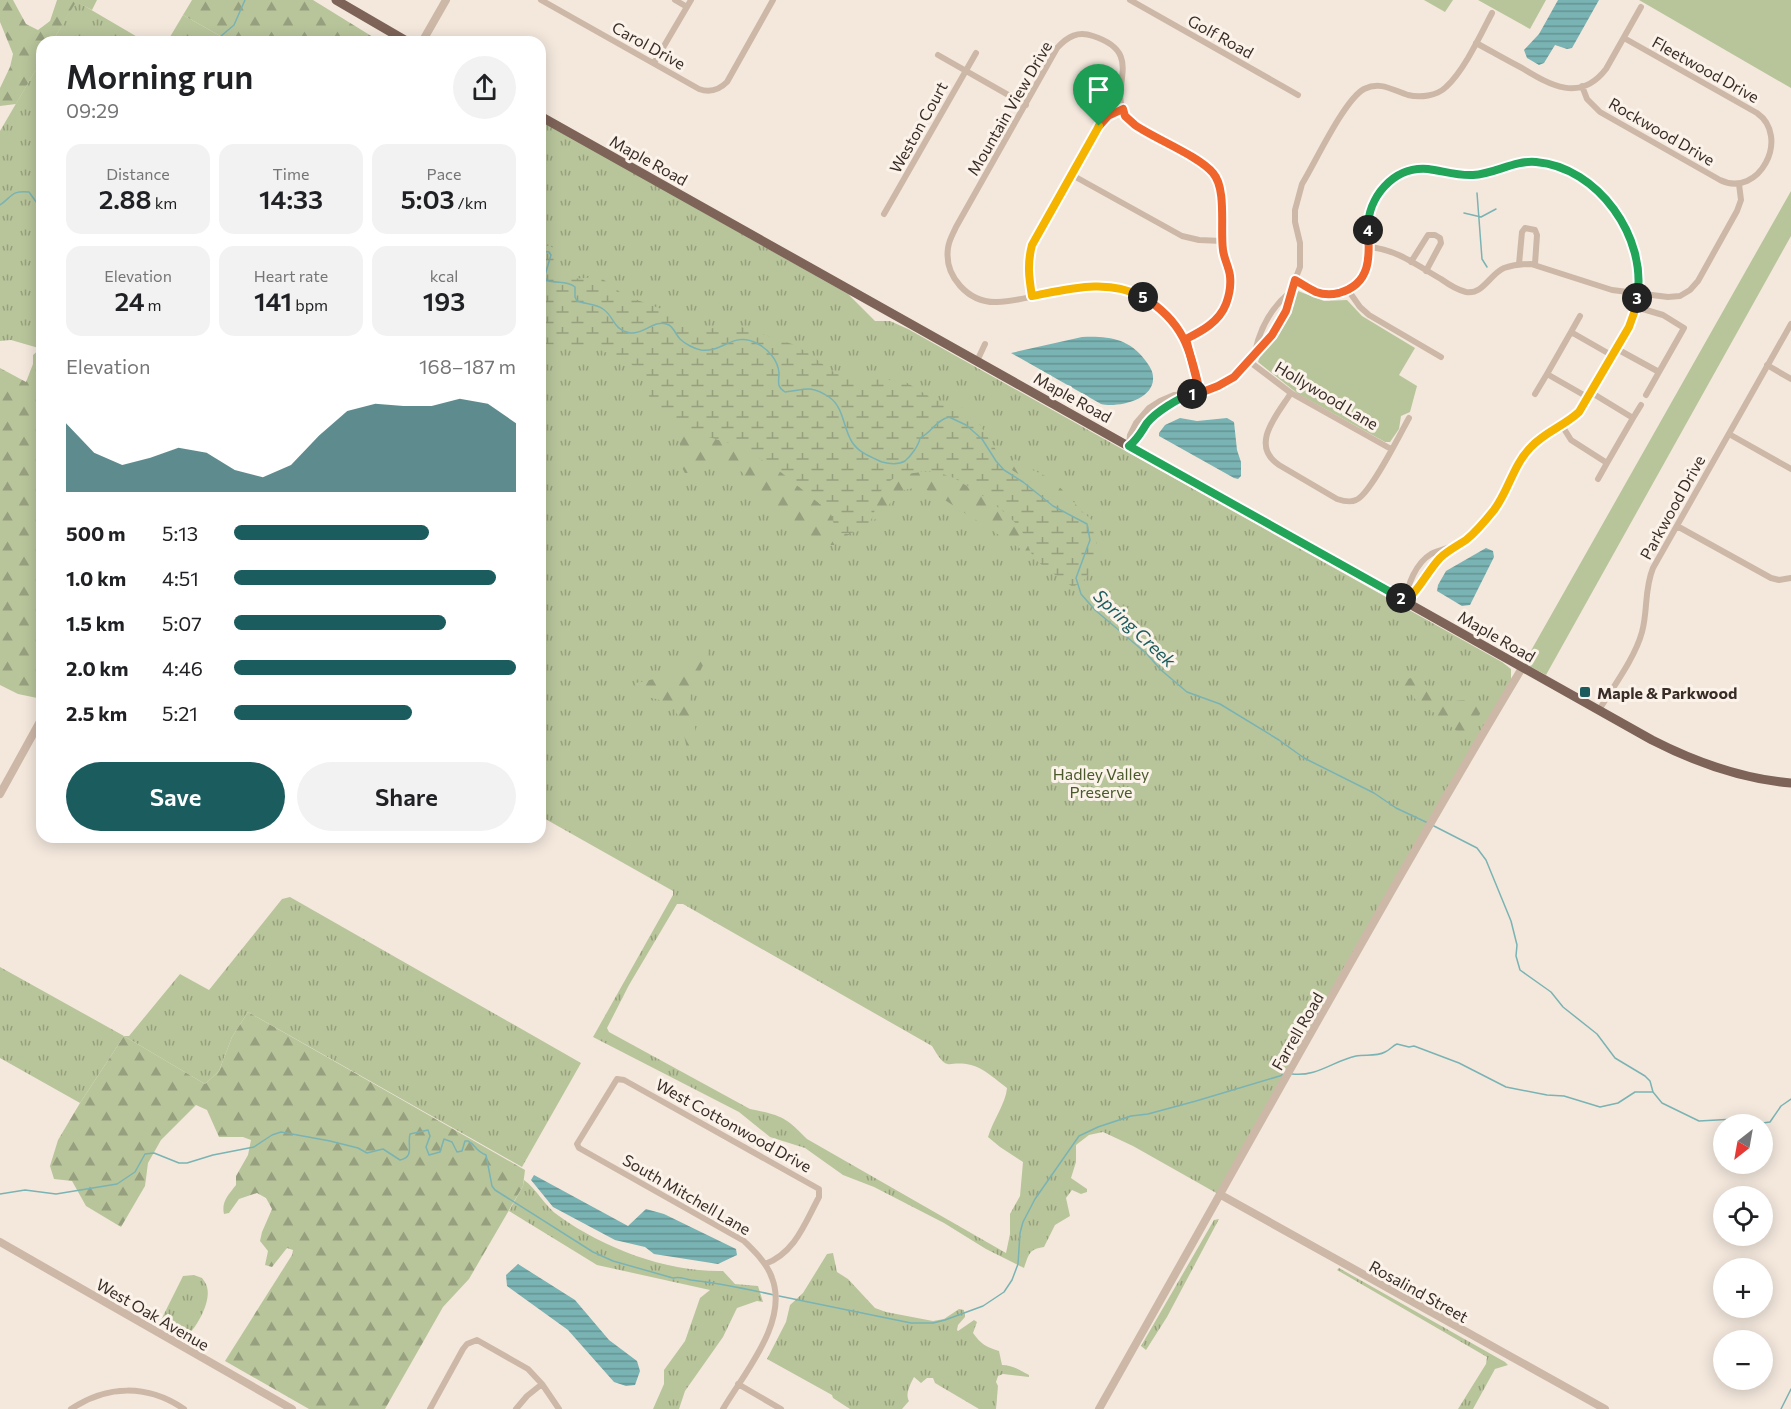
<!DOCTYPE html>
<html lang="en">
<head>
<meta charset="utf-8">
<style>
  body { margin:0; font-family:Commissioner,sans-serif; background:#f2f2f2; color:#202124; height:100vh; display:flex; flex-direction:column; font-size:22px; white-space:nowrap }
  * { box-sizing:border-box; margin:0 }
  p { font-size:20px; color:#757577 }
  .icon { flex:none; width:33px; height:33px; fill:none; stroke:currentColor; stroke-width:2; stroke-linecap:round; stroke-linejoin:round }
  .map { position:relative; flex:1; overflow:hidden }
  .side { position:absolute; left:36px; top:36px; width:510px; height:807px; display:flex; flex-direction:column; background:#fff; border-radius:18px; box-shadow:0 3px 15px #0003 }
  .side>* { flex:none }
  .needle { width:39px; rotate:211deg }
  .buttons { position:absolute; left:1713px; top:1114px; display:grid; gap:12px }
  .buttons a { display:grid; place-items:center; width:60px; height:60px; border-radius:50%; background:#fff; box-shadow:0 3px 15px #0003; font-size:30px }
  .pin { position:absolute; display:grid; place-items:center; width:51px; height:51px; color:#fff; margin:-62px -26px; border-radius:50% 50% 50% 0; rotate:-45deg; box-shadow:0 0 6px #0007 }
  .pin .icon { rotate:45deg }
  .km { position:absolute; width:30px; height:30px; margin:-15px; border-radius:50%; background:#222; color:#fff; font-size:16px; line-height:30px; text-align:center }
  .round { display:grid; place-items:center; flex:none; width:63px; height:63px; border-radius:32px; background:#f2f2f2 }
  .headline { display:flex; align-items:center; justify-content:space-between; height:102px; padding:0 30px }
  h1 { font-size:33px; font-weight:600; line-height:45px }
  .stats { display:grid; grid-template-columns:repeat(3,1fr); gap:9px; height:102px; padding:6px 30px }
  .stats div { display:grid; align-content:center; border-radius:15px; background:#f2f2f2; text-align:center }
  .stats b { font-size:26px; font-weight:600 }
  .stats small { font-size:16px; font-weight:400 }
  .stats p { font-size:16px }
  .chart { height:168px; padding:12px 30px }
  .chart p { display:flex; justify-content:space-between }
  .chart svg { width:100%; height:108px; margin-top:6px; fill:#1b5c5f; opacity:.7 }
  .action { display:flex; gap:12px; margin-top:auto; padding:12px 30px }
  .action a { flex:1; height:69px; border-radius:36px; background:#1b5c5f; color:#fff; font-size:24px; font-weight:600; line-height:69px; text-align:center }
  .action a+a { background:#f2f2f2; color:#202124 }
  ul { padding:0 30px; list-style:none; font-size:20px }
  li { display:grid; grid-template-columns:96px 72px 1fr; align-items:center; height:45px }
  li i { height:15px; border-radius:8px; background:#1b5c5f }
  .map>svg:first-child { display:block }
  .grass { fill:url(#grass-tufts); fill-rule:evenodd }
  .forest { fill:url(#forest-firs) }
  .wetland { fill:url(#wetland-marsh) }
  .green { fill:#b8c59b }
  .water { fill:url(#water-rules) }
  .lines { fill:none; stroke-linecap:round; stroke-linejoin:round }
  .stream { stroke:#7ab3b3; stroke-width:1.5 }
  .minor { stroke:#cdb8a8; stroke-width:6 }
  .tertiary { stroke:#cdb8a8; stroke-width:8 }
  .primary { stroke:#7d6358; stroke-width:9 }
  .split-1-casing { stroke:#fff; stroke-width:12 }
  .split-2-casing { stroke:#fff; stroke-width:12 }
  .split-3-casing { stroke:#fff; stroke-width:12 }
  .split-4-casing { stroke:#fff; stroke-width:12 }
  .split-5-casing { stroke:#fff; stroke-width:12 }
  .split-6-casing { stroke:#fff; stroke-width:12 }
  .split-1 { stroke:#f0652b; stroke-width:8 }
  .split-2 { stroke:#22a559; stroke-width:8 }
  .split-3 { stroke:#f5b400; stroke-width:8 }
  .split-4 { stroke:#22a559; stroke-width:8 }
  .split-5 { stroke:#f0652b; stroke-width:8 }
  .split-6 { stroke:#f5b400; stroke-width:8 }
  .poi-dot { fill:#1b5c5f; stroke:#fbf3ea; stroke-width:2 }
  .labels { text-anchor:middle; dominant-baseline:central; stroke-width:6; stroke-linejoin:round; paint-order:stroke }
  .street-label { font-size:16px; fill:#3a2d28; stroke:#fbf3ea }
  .poi-label { font-size:16px; font-weight:bold; fill:#3a2d28; stroke:#fbf3ea; text-anchor:start }
  .park-label { font-size:16px; fill:#4a5a2a; stroke:#fbf3ea }
  .water-label { font-size:18px; font-style:italic; fill:#1b5c5f; stroke:#fbf3ea }
</style>
</head>
<body>
<div class="map">
<svg width="1791" height="1409" viewBox="0 0 1791 1409">
  <defs>
    <pattern id="grass-tufts" width="24" height="20" patternUnits="userSpaceOnUse" patternTransform="scale(1.5)"><rect width="24" height="20" fill="#b8c59b"/><path d="M3 7l-1-3M5 7V3M7 7l1-3M15 17l-1-3M17 17v-4M19 17l1-3" fill="none" stroke="#97a07e"/></pattern>
    <pattern id="forest-firs" width="22" height="20" patternUnits="userSpaceOnUse" patternTransform="scale(1.5)"><rect width="22" height="20" fill="#b8c59b"/><path d="M5 1l3.5 6h-7zM16 11l3.5 6h-7z" fill="#97a07e"/></pattern>
    <pattern id="wetland-marsh" width="20" height="14" patternUnits="userSpaceOnUse" patternTransform="scale(1.5)"><rect width="20" height="14" fill="#b8c59b"/><path d="M1 5h8M5 5V1M11 12h8M15 12V8" fill="none" stroke="#97a07e"/></pattern>
    <pattern id="water-rules" width="6" height="5" patternUnits="userSpaceOnUse" patternTransform="scale(1.5)"><rect width="6" height="5" fill="#7ab3b3"/><path d="M0 2.5h6" fill="none" stroke="#659292"/></pattern>
  </defs>
  <rect width="100%" height="100%" fill="#f4e8dd"/>
  <path class="grass" d="M76,1L146,42H52Z
    M183,15L231,42H167Z
    M42,59V349L11,340L0,341V131Z
    M540,120L848,294L875,321H890L908,329L1502,662L1511,669V680L1218,1194L1133,1146L1103,1132L1089,1135L1076,1145V1162L1071,1178L1087,1189V1192L1081,1194L1072,1190L1066,1198L1070,1216L1055,1225L1044,1247C1029,1249 1029,1254 1024,1268L986,1249L944,1223L874,1187L843,1175L805,1148L770,1137L739,1112L593,1037L673,895V891L540,816ZM677,904H683L932,1046C949,1075 946,1059 971,1065C984,1068 996,1080 1007,1088C1006,1103 993,1120 988,1137L1000,1147L1023,1162L1020,1196L1010,1214V1234L1006,1253L807,1139C786,1117 781,1115 750,1109L609,1032L607,1028L629,985Z
    M290,897L581,1063L522,1167L248,1012L232,1037L219,1071L205,1084L124,1036L80,1103L0,1058V967L124,1036H129L180,974L209,990L282,899Z
    M524,1180C537,1189 545,1207 559,1216C605,1249 667,1272 723,1271L735,1284L758,1286L763,1302L757,1301L737,1308L723,1337L685,1391L679,1409H653L664,1384V1370L685,1341L700,1298L710,1290L597,1265L509,1211L523,1186Z
    M1219,1219L1167,1317L1146,1350L1141,1346L1214,1220Z
    M833,1253L837,1272L848,1279L875,1308L886,1312L933,1321L944,1319L959,1309L964,1310L965,1317L958,1325L957,1330L958,1331L974,1320L977,1322L973,1333C981,1344 986,1347 999,1351L1002,1365C1012,1365 1020,1370 1029,1375V1377L1003,1374L998,1376L996,1382L998,1386L996,1409H979L935,1383L933,1378H927L921,1383L914,1377C910,1385 905,1394 909,1401L902,1409H850L833,1398L832,1395L767,1359L786,1322L790,1305L803,1293L827,1254Z
    M1339,1268L1505,1362L1508,1365L1495,1369L1473,1409H1458L1486,1364L1487,1357L1337,1270Z
    M194,1275L202,1278C204,1281 206,1283 207,1287C211,1301 199,1323 190,1333L180,1334L159,1324L183,1276Z"/>
  <path class="forest" d="M0,0H13L26,24L38,30L50,21L57,0H97L92,10L76,2L52,42H42V59L16,104L0,106V88L10,67L13,54L0,22Z
    M192,0H313L381,42H231L183,15Z
    M40,349H42V699L18,694L0,685V368L26,382L33,364V355Z
    M676,423L684,430L726,442L753,454L782,473L831,513L836,533L850,534L834,545H822L783,512L766,502L742,472L727,464H711L703,472L685,473L680,464V445L676,432Z
    M1015,459C1024,469 1037,470 1048,478C1062,487 1072,501 1083,512L1053,502L1045,491L1007,467Z
    M936,471C967,484 997,501 1019,527C1026,534 1029,547 1033,557L934,493L919,487L904,490L890,503L885,514L872,521C879,478 894,473 936,471Z
    M704,643L708,649L707,657L691,690L690,702L696,713L695,728L699,750L689,755C683,737 683,708 663,701C654,698 645,697 636,694V683C652,680 668,676 681,666C690,658 692,647 704,643Z
    M1416,677L1427,686L1436,687L1437,704C1451,703 1458,699 1474,700L1482,709C1477,721 1473,732 1459,733L1432,711L1420,705L1403,684L1407,679Z
    M248,1012L525,1170L523,1186L469,1279L443,1307L385,1409H309L225,1361L292,1255L293,1250L287,1248L272,1267L265,1265L268,1251L260,1241L262,1232L272,1209L266,1198L257,1193L239,1199L229,1213L224,1214C221,1202 229,1194 236,1185V1176L248,1155L251,1140L243,1137H219L207,1110L196,1105L161,1140L148,1163L145,1186L121,1227L86,1206L72,1181L54,1179L50,1166L58,1140L80,1103L124,1036L205,1084L219,1071L232,1037Z"/>
  <path class="wetland" d="M540,244L552,247L555,260L551,273C567,281 583,278 600,277L624,295L680,316L694,328L710,329L722,325H735L795,345L811,355L830,370L844,377L904,381L935,400L957,405L967,410L978,422L1007,467L1045,491L1053,502L1083,512L1097,525C1098,542 1096,565 1085,579C1083,582 1076,585 1073,587C1062,579 1040,566 1033,556C1027,547 1026,535 1019,527C1004,509 958,475 935,471C925,470 914,473 904,475C858,485 895,538 836,533L831,513L782,473L753,454L726,442L684,430L662,413L650,399L642,373L626,360L592,347L540,344Z"/>
  <path class="green" d="M1424,0H1453L1445,12Z
    M1478,0H1546L1530,29Z
    M1639,0H1791V88Z
    M1791,191V236L1546,675L1524,663Z
    M1298,291L1324,301L1347,300L1362,316L1415,348L1399,375L1417,386L1410,412L1401,416L1399,429L1390,442H1385L1298,394L1258,362L1262,350L1273,338L1294,294Z"/>
  <path class="water" d="M1558,0H1599L1572,48L1567,49L1555,45L1544,63L1539,65L1527,58L1524,50L1539,34Z
    M1082,337C1107,336 1129,338 1145,360C1149,365 1153,371 1153,377C1155,400 1117,408 1101,404L1011,353Z
    M1180,418L1197,421L1227,418L1234,422L1237,450L1241,462V476L1238,479L1234,478L1159,436V433L1165,425Z
    M1486,548L1493,551L1494,557L1470,605L1462,606L1437,591L1438,585L1446,571Z
    M534,1175L628,1226L646,1209L664,1214L736,1249L737,1255L718,1264L654,1254L645,1247L615,1240L553,1207L531,1180Z
    M518,1264L575,1300L609,1340L637,1361L640,1371L635,1385L626,1386L614,1382L568,1330L507,1286L506,1275Z"/>
  <g class="lines">
    <path class="stream" d="M214,42L234,25L245,0
      M1477,193L1482,259L1487,267
      M0,205C12,197 11,190 29,192L42,210
      M1464,213L1481,217L1496,209
      M540,251L549,252L551,255L545,275L546,280C556,284 567,280 575,287V297L577,301C585,304 596,304 603,309C615,317 612,329 630,333C644,335 655,318 669,325C674,328 676,335 680,339C685,344 695,349 701,350C723,353 734,330 758,344C768,349 778,360 779,373C779,382 776,386 785,392C805,390 810,384 829,397C844,407 843,428 852,442C859,453 871,457 882,462C890,464 898,465 905,461C911,456 919,445 920,438C932,432 936,420 949,417L966,425L982,439L996,461L1004,470L1023,482L1053,506L1087,524L1090,540L1076,578L1081,594L1095,610L1147,654L1161,670L1187,692L1220,704L1279,740L1304,758L1374,793L1396,808L1428,823
      M1432,825L1477,848L1486,860L1511,921L1517,945L1516,956L1520,970L1551,992L1563,1007L1597,1034L1615,1058L1645,1076L1650,1081L1653,1092L1662,1103L1699,1121L1735,1119L1755,1124L1770,1122L1781,1106L1791,1099
      M1292,1074C1317,1077 1333,1061 1356,1056C1365,1054 1376,1057 1385,1052C1390,1050 1392,1046 1397,1044L1409,1047L1414,1046L1459,1063L1506,1087L1547,1095L1564,1096L1600,1107L1618,1103L1635,1092H1652
      M0,1194L25,1190L56,1194L117,1184L135,1172L145,1154L154,1153L179,1163H187L213,1155L254,1147L272,1135L281,1132L330,1141L358,1148L367,1153L383,1149L400,1160C415,1157 407,1145 410,1134L428,1130L430,1136L426,1147L429,1155L440,1152L444,1139L452,1142L457,1152L462,1151L465,1141H468C476,1145 475,1151 486,1155L492,1186L495,1190L593,1252L613,1261L673,1278C680,1276 684,1279 691,1280C718,1283 747,1289 774,1295
      M779,1296L911,1323H933L945,1320L983,1306L1004,1292L1012,1280L1018,1264L1020,1233L1023,1222L1035,1199L1079,1136L1098,1127L1131,1116L1148,1114L1196,1101L1283,1075
      M1781,1409L1791,1389"/>
    <path class="minor" d="M541,0L699,89C710,93 719,90 727,82L773,0
      M675,0L687,7
      M1130,0L1298,95
      M1476,43C1491,51 1506,60 1522,68C1550,85 1580,103 1606,69L1641,7
      M938,55L1026,105
      M654,63L691,0
      M1582,86L1587,99L1600,112L1720,180C1759,199 1791,137 1757,113L1624,38
      M1072,175L1182,236L1199,240L1222,241
      M884,214L976,53
      M1369,247C1396,249 1418,266 1441,279C1448,284 1457,290 1466,292C1483,295 1490,274 1504,268C1513,265 1522,264 1531,264L1612,290L1668,297L1680,296L1690,290L1698,281L1737,211L1741,200L1739,184
      M1411,262L1428,235H1435L1440,238L1441,243L1426,271
      M1519,264L1522,232L1525,228L1535,230L1537,235L1535,264
      M1295,280C1315,291 1337,303 1358,283C1382,260 1356,219 1382,188C1408,159 1435,174 1468,175C1487,176 1503,165 1521,162C1570,155 1616,202 1632,244C1651,290 1628,329 1605,369C1597,383 1590,400 1579,412C1566,427 1543,432 1528,450C1514,468 1508,488 1496,506C1490,517 1478,529 1469,537C1458,547 1444,548 1431,554C1416,563 1407,585 1406,601
      M1348,290L1360,307L1369,315L1441,357
      M1032,296C1028,276 1026,260 1035,240L1099,126L1108,116L1123,109
      M1571,332L1580,316
      M1186,339C1202,331 1219,322 1226,304C1229,296 1231,286 1230,278C1229,269 1225,260 1223,251C1219,229 1227,188 1212,172C1190,147 1149,144 1128,118C1104,90 1149,54 1093,36C1078,31 1068,36 1057,48L956,227C953,234 949,240 948,248C944,276 968,303 997,302C1029,301 1060,287 1092,285C1129,283 1170,306 1186,340C1194,356 1196,375 1200,393
      M1617,349L1659,372L1684,328L1663,315L1636,307
      M1255,352C1260,328 1270,309 1289,293
      M977,361L985,344
      M1250,362L1291,393L1391,449
      M1767,365L1791,379
      M1291,393C1277,415 1249,445 1279,465L1337,499C1343,501 1350,503 1356,500C1370,495 1400,434 1409,418
      M1535,394L1547,374
      M1646,395L1659,372
      M1589,398L1547,374L1571,332L1613,356
      M1633,418L1641,405
      M1561,424L1571,440L1607,463L1633,418L1592,393
      M1729,434L1791,469
      M1129,445L1130,435L1136,423L1149,408L1160,401L1174,395L1200,393L1227,382L1242,370L1255,352L1272,335L1286,311L1290,293L1300,267V243L1295,222V210L1302,184C1315,163 1344,100 1364,89C1381,81 1392,90 1408,95C1420,98 1437,96 1446,87C1464,71 1481,34 1492,13
      M1129,445L1138,439L1153,417L1188,395
      M1598,479L1607,463
      M1677,526L1771,578L1779,580L1791,578
      M1406,601C1423,587 1430,566 1447,551
      M1599,710C1613,687 1635,658 1642,632C1648,610 1644,590 1653,568L1791,324
      M738,1384L781,1409
      M71,1409C107,1385 147,1384 184,1409
      M430,1409L463,1349L467,1344L477,1340L528,1369L542,1384L559,1409
      M516,1409L527,1396L542,1384
      M723,1409C744,1373 789,1322 772,1278C767,1263 755,1252 744,1241L579,1148L577,1144L617,1079L624,1080L819,1189V1197C805,1223 795,1253 765,1264"/>
    <path class="tertiary" d="M422,42L446,0
      M0,794L42,718
      M1221,1195L1605,1409
      M0,1242L292,1409
      M1099,1409C1239,1162 1376,912 1522,668"/>
    <path class="primary" d="M336,0L408,42
      M540,116L1652,740C1695,762 1743,779 1791,783"/>
  </g>
  <g class="lines">
    <defs>
      <path id="split-1" d="M1099,126L1108,116L1123,109L1125,116L1135,125C1155,139 1199,156 1213,173C1227,189 1220,229 1223,250C1224,259 1229,267 1230,276C1231,285 1229,296 1226,304C1219,322 1202,331 1186,339L1200,393L1192,394"/>
      <path id="split-2" d="M1192,394C1178,398 1156,412 1147,423C1141,432 1138,439 1129,446L1401,598"/>
      <path id="split-3" d="M1401,598L1406,601C1420,589 1427,572 1440,558C1447,551 1457,546 1466,540C1476,532 1486,520 1494,510C1509,490 1513,465 1531,447C1545,432 1564,426 1579,412L1629,327L1634,313L1637,298"/>
      <path id="split-4" d="M1368,230C1367,198 1393,166 1428,169C1443,171 1458,176 1473,175C1495,174 1514,160 1536,162C1598,167 1648,238 1637,298"/>
      <path id="split-5" d="M1143,297C1183,321 1191,350 1200,393L1218,386L1234,377L1272,335L1286,311L1295,280C1302,284 1309,289 1316,292C1324,295 1331,295 1339,293C1371,284 1370,257 1368,230"/>
      <path id="split-6" d="M1099,126L1032,245C1027,264 1029,278 1032,296C1069,289 1108,278 1143,297"/>
    </defs>
    <use href="#split-1" class="split-1-casing"/>
    <use href="#split-2" class="split-2-casing"/>
    <use href="#split-3" class="split-3-casing"/>
    <use href="#split-4" class="split-4-casing"/>
    <use href="#split-5" class="split-5-casing"/>
    <use href="#split-6" class="split-6-casing"/>
    <use href="#split-1" class="split-1"/>
    <use href="#split-2" class="split-2"/>
    <use href="#split-3" class="split-3"/>
    <use href="#split-4" class="split-4"/>
    <use href="#split-5" class="split-5"/>
    <use href="#split-6" class="split-6"/>
  </g>
  <rect class="poi-dot" x="1579" y="686" width="12" height="12" rx="3"/>
  <g class="labels">
    <g class="street-label">
      <text transform="translate(1221 36) rotate(29)">Golf Road</text>
      <text transform="translate(649 45) rotate(29)">Carol Drive</text>
      <text transform="translate(1706 69) rotate(29)">Fleetwood Drive</text>
      <text transform="translate(1009 108) rotate(-60)">Mountain View Drive</text>
      <text transform="translate(918 127) rotate(-61)">Weston Court</text>
      <text transform="translate(1662 131) rotate(30)">Rockwood Drive</text>
      <text transform="translate(649 160) rotate(29)">Maple Road</text>
      <text transform="translate(1327 395) rotate(31)">Hollywood Lane</text>
      <text transform="translate(1073 397) rotate(29)">Maple Road</text>
      <text transform="translate(1672 507) rotate(-61)">Parkwood Drive</text>
      <text transform="translate(1497 636) rotate(30)">Maple Road</text>
      <text transform="translate(1297 1031) rotate(-60)">Farrell Road</text>
      <text transform="translate(734 1125) rotate(29)">West Cottonwood Drive</text>
      <text transform="translate(687 1194) rotate(30)">South Mitchell Lane</text>
      <text transform="translate(1419 1291) rotate(29)">Rosalind Street</text>
      <text transform="translate(153 1314) rotate(30)">West Oak Avenue</text>
    </g>
    <g class="poi-label">
      <text x="1597" y="692">Maple &amp; Parkwood</text>
    </g>
    <g class="park-label">
      <text x="1101" y="773">Hadley Valley<tspan x="1101" dy="18">Preserve</tspan></text>
    </g>
    <g class="water-label">
      <text transform="translate(1135 628) rotate(43)">Spring Creek</text>
    </g>
  </g>
</svg>
<div class="buttons">
<a><svg class="needle" viewBox="-14 -14 28 28"><path d="M0-13l5 13h-10z" fill="#e53935"/><path d="M0 13l5-13h-10z" fill="#757577"/></svg></a>
<a><svg class="icon" aria-label="locate" viewBox="0 0 24 24"><circle cx="12" cy="12" r="6"/><path d="M12 2v4M12 18v4M2 12h4M18 12h4"/></svg></a>
<a>+</a>
<a>−</a>
</div>
<div class="pin" style="left:1099px;top:126px;background:#1e9e55"><svg class="icon" aria-label="arrive" viewBox="0 0 24 24"><path d="M6 21V4h12l-3 4 3 4H6"/></svg></div>
<b class="km" style="left:1192px;top:394px">1</b>
<b class="km" style="left:1401px;top:598px">2</b>
<b class="km" style="left:1637px;top:298px">3</b>
<b class="km" style="left:1368px;top:230px">4</b>
<b class="km" style="left:1143px;top:297px">5</b>
<section class="side">
<div class="headline"><div><h1>Morning run</h1><p>09:29</p></div><a class="round"><svg class="icon" aria-label="share" viewBox="0 0 24 24"><path d="M12 15V3M7 8l5-5 5 5M5 13v7h14v-7"/></svg></a></div>
<div class="stats">
<div><p>Distance</p><b>2.88<small> km</small></b></div>
<div><p>Time</p><b>14:33</b></div>
<div><p>Pace</p><b>5:03<small> /km</small></b></div>
</div>
<div class="stats">
<div><p>Elevation</p><b>24<small> m</small></b></div>
<div><p>Heart rate</p><b>141<small> bpm</small></b></div>
<div><p>kcal</p><b>193</b></div>
</div>
<div class="chart"><p><span>Elevation</span>168–187 m</p>
<svg viewBox="0 0 160 44" preserveAspectRatio="none"><path d="M0 44V16L10 28L20 33L30 30L40 26L50 28L60 35L70 38L80 33L90 21L100 11L110 8L120 9L130 9L140 6L150 8L160 16V44z"/></svg>
</div>
<ul>
<li><b>500 m</b>5:13<i style="width:69%"></i></li>
<li><b>1.0 km</b>4:51<i style="width:93%"></i></li>
<li><b>1.5 km</b>5:07<i style="width:75%"></i></li>
<li><b>2.0 km</b>4:46<i style="width:100%"></i></li>
<li><b>2.5 km</b>5:21<i style="width:63%"></i></li>
</ul>
<div class="action"><a>Save</a><a>Share</a></div>
</section>
</div>
</body>
</html>
